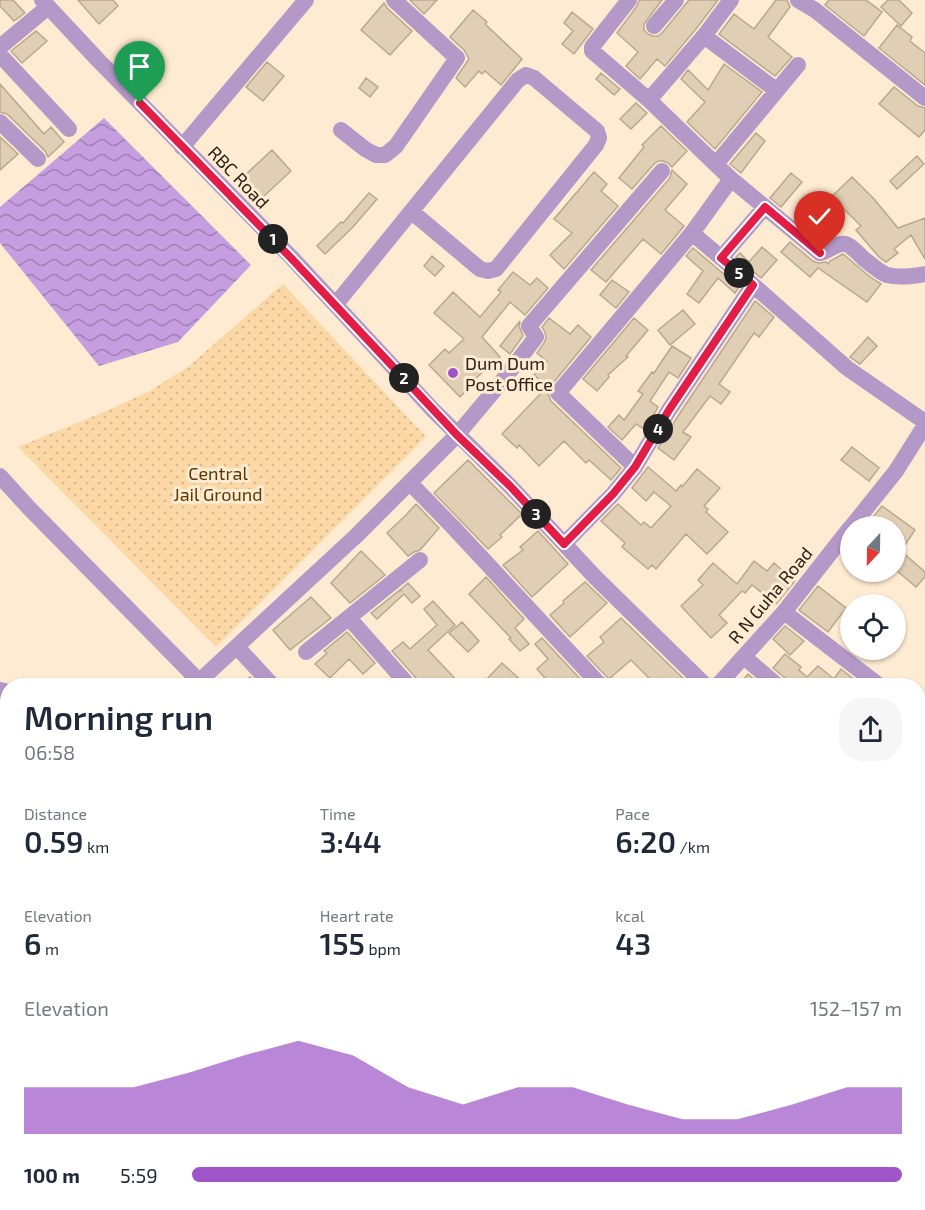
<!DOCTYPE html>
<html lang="en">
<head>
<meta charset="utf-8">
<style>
  body { margin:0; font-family:"Exo 2",sans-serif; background:#f6f6f7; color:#1f2937; height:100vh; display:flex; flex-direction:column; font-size:22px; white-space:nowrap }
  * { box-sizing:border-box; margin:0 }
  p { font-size:20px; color:#747a83 }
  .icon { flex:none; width:33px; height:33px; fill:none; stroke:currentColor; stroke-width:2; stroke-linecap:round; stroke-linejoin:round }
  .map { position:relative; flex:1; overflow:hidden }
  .sheet { position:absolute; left:0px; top:678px; width:926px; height:532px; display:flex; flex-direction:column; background:#fff; border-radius:24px 24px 0 0; box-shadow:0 2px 4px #0004 }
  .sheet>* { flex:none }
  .needle { width:39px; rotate:202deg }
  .tools { position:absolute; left:840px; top:516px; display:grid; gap:12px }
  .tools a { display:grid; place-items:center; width:66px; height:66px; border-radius:50%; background:#fff; box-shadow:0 2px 4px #0004; font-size:30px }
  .pin { position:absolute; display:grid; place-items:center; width:51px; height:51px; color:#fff; margin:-62px -26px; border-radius:50% 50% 50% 0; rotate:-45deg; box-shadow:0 0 6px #0007 }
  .pin .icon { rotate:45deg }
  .km { position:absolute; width:30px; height:30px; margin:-15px; border-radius:50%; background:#222; color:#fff; font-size:16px; line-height:30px; text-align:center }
  .round { display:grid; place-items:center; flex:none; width:63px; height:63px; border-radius:24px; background:#f6f6f7 }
  .overview { display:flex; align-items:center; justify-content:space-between; height:102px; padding:0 24px }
  h1 { font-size:33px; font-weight:600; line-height:45px }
  .figures { display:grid; grid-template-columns:repeat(3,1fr); gap:9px; height:102px; padding:6px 24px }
  .figures div { display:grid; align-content:center }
  .figures b { font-size:30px; font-weight:600 }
  .figures small { font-size:16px; font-weight:400 }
  .figures p { font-size:16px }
  .chart { height:168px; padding:12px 24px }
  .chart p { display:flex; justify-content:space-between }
  .chart svg { width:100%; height:108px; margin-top:6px; fill:#9e55c8; opacity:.7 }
  ul { padding:0 24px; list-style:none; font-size:20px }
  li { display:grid; grid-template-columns:96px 72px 1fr; align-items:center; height:45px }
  li i { height:15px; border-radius:8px; background:#9e55c8 }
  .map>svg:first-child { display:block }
  .green { fill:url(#green-dots) }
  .water { fill:url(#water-waves) }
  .building { fill:#e1cfb5; stroke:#b9a88f; stroke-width:1.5 }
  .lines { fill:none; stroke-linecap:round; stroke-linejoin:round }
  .minor { stroke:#b498c7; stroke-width:16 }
  .route-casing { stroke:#fff; stroke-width:12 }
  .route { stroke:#e11d48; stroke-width:8 }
  .poi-dot { fill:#9e55c8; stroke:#feebd1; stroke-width:2 }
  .labels { text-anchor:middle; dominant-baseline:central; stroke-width:6; stroke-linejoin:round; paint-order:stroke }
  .street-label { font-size:18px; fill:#292219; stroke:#feebd1 }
  .poi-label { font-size:18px; fill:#292219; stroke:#feebd1; text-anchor:start }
  .park-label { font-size:18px; fill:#583b00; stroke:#feebd1 }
</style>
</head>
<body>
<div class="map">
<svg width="925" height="1210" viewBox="0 0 925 1210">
  <defs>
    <pattern id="green-dots" width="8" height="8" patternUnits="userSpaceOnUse" patternTransform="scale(1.5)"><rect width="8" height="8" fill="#fbd8a5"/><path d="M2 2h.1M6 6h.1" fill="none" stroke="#d7b98d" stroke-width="1.8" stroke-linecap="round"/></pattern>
    <pattern id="water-waves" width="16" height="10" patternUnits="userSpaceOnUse" patternTransform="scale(1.5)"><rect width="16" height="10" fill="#c59ee0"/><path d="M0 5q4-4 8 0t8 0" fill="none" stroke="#a080b5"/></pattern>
  </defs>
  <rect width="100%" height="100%" fill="#feebd1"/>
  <path class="green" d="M283,284L426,437L216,647L18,447L104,412L148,392L188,367Z
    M7,948V997L0,989V955Z"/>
  <path class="water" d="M104,118L251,265L178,342L99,366L0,243V207Z
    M0,1091L7,1096L8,1203H14L7,1210H0Z"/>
  <path class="building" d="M0,0H13L25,13L14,21L0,6Z
    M78,0H113L118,6L99,24Z
    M410,0H437L424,14Z
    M639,0H662L644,24V30L648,34L653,36H658L662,33L689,0H718L696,29L665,66L657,59L640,79L626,66L638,52L617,33L637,6Z
    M776,0H787L790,7L768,37L792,57L775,76L719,34L734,14L754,29Z
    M829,0H866L882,12L864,36L825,5Z
    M888,0H899L912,13L901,26L881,7Z
    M384,3L387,8L412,31L390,55L361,30Z
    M473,10L487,22L485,24L522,59L501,85L485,71L482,74L479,71L465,87L456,78L469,59L464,50L450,37Z
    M572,12L593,29L574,54L562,44L573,31L564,23Z
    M897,25L912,37L910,41L925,53V85L879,48Z
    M36,31L47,41L22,63L11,51Z
    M148,47L159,59L151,66L140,54Z
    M267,62L284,76L263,101L246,87Z
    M724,64L762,92L715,149L687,122L705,102L681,79L688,70L708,90Z
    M601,73L620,89L614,95L596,79Z
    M366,78L378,87L370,97L359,88Z
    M0,84L44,134L51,127L64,142L48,157L45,151L7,114L0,112Z
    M894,87L918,106L925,108V130L919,137L879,104Z
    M636,103L647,113L631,129L620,119Z
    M661,126L687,151L672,167L668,163L663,161H658L654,164L632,189L619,178L644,147L642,145Z
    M756,133L765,141L741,173L730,164Z
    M0,137L18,154L0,170Z
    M272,150L291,171L262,198L243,177Z
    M917,156L924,164L897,189L890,181Z
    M672,170L687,184L665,210L684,226L661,254L643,239L606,282L591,270L670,178Z
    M594,172L607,184L601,191L618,206L564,269L550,255L572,233L554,219Z
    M791,173L802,182L781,207L770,198Z
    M852,177L874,199L898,228L925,218V259L911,235L894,249L898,253L886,262L879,257L856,230L861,226L842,207L822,230L807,217L818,204L821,207Z
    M369,193L377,199L352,228L325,254L317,246L341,222L343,223Z
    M790,242L813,261L818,263L826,262L828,264L830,261L843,254L869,276L881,284L867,302L818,268L810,277L781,252Z
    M762,247L777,260L761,278L736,257L740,253L749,262Z
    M693,248L739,287L735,293L718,278L699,303L687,294L703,271L686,256Z
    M432,256L444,266L435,276L424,266Z
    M513,272L530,285L537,278L548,288L525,315L510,302L482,337L500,357L475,379L476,381L460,397L429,365L445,349L449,353L464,339L434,313L453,292L480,317L501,292L498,290Z
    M612,280L629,292L616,308L600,295Z
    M755,301L774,317L759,337L754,333L719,384L730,392L721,404L710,396L683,432L691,437L674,460L658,448L678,416Z
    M683,310L695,324L670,345L658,330Z
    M549,318L570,334L578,325L591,337L549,388L534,375L547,361L537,353L544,343L546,338L545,332L542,327Z
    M634,318L648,330L626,356L628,357L608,375L609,377L597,391L583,379Z
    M520,321L519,326L523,336L510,354L500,346Z
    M868,337L877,346L860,364L850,357Z
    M672,346L691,358L678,378L669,372L650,401L658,407L645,430L636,424L622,440L608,427L619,415L624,420L643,394L638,391L652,372L654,373Z
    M544,390L548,394L551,401L621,468L611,480L589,460L586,463L564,441L539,466L519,445L517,448L502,434Z
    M852,447L879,468L869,481L841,460Z
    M468,460L522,514L500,535L502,537L488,549L434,493Z
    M648,467L676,491L681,485L682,487L697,469L720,488L704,506L708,509L706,512L728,532L707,554L686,534L656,569L652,565L648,569L622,547L625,543L601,521L618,504L641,525L644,522L651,528L671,506L654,492L646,501L632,488Z
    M416,504L439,528L420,550L414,552L408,556L387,533L406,515Z
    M882,506L915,530L901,551L925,572V577L916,587L896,570V526H873L868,523Z
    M538,531L568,564L532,597L503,565L523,550L520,547Z
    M361,551L385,575L350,603L331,583Z
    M754,561L767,571L774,563L795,581L776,604L752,585L745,593L742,591L719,615L727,623L711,638L681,606L703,585L698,580L713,563L737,584Z
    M486,577L524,619L515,628L529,644L520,651L509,639L511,638L469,594Z
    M585,582L607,603L570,637L550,615L564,603L563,601Z
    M408,583L420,596L412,603L404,594L377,619L371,613L400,590L402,591L400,590Z
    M818,586L846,608L828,632L799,610Z
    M311,597L331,618L290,650L273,630Z
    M433,601L455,625L428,650L462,686H419L417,679L392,651L403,642L410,649L437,625L424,609Z
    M621,618L691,686H657L631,660L609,679L587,656L604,642L600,637Z
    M462,622L479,641L468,652L449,633Z
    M785,626L804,641L790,655L773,639Z
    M347,632L375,663L363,674L349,659L330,678L315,664L327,653L324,651Z
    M542,638L583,682L579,686H552L537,669L548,659L535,644Z
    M785,654L801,667L799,670L807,677L818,666L834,679L841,669L862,686H788L785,678L773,668Z
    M502,663L527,686H494L487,679Z
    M748,674L761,686H738Z
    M250,677L258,686H240Z"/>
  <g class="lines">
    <path class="minor" d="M42,0L98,60L292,258L433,410L510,486L595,577L706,686
      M629,0L592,47V51L649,100
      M798,0L815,10L925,98
      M654,26L676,0
      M704,36L776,90
      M0,47L48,7
      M0,55L69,129
      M0,122L38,159
      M341,130L365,149L376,155H385L396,146L457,58L394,0
      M182,147L306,0
      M716,164L798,65
      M731,179L649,100L704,36L731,0
      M721,258L765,207
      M753,285L847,368L925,422
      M336,304L518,80L526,75L534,78L597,131L599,138L596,145L496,269L488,271L480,269L412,212
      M635,467L669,410L753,285L692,233
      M0,476L29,508L199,681
      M410,483L452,526L601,686
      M852,526L896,471L925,425
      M564,544L613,494L635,467L558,393L692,233L731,179L820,253C829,252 836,242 846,244C853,247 859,254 864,259C871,264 879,272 887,275C899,278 914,276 925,274
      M784,612L880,686
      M349,618L409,686
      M237,647L273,686
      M306,652L420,560
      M744,657L778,686
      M194,686L356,536L457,435L507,375L536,337L529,326L662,171
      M717,686L784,612L850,528
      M0,690L8,692
      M918,711L925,704
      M0,748L8,756
      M918,798L925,788
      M918,874L925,880
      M0,914L7,901L5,865V845L8,842
      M0,998L8,1006
      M918,1048L925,1055
      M0,1063L8,1054
      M0,1086L8,1090
      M918,1201L925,1207
      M189,1203L196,1210
      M421,1203L428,1210
      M13,1210L20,1203
      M124,1210L130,1203
      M383,1210L390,1203
      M544,1210L549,1203
      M836,1210L842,1203"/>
  </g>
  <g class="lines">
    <defs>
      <path id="route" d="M140,103L291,258L457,435L510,486L564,544L613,494L635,467L669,410L753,285L721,258L765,207L820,253"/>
    </defs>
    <use href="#route" class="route-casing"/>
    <use href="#route" class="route"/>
  </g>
  <circle class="poi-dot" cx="453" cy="373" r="6"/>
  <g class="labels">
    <g class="street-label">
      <text transform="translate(239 177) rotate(46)">RBC Road</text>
      <text transform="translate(770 595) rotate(-50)">R N Guha Road</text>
    </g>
    <g class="poi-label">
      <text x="465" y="363">Dum Dum<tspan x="465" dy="21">Post Office</tspan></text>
    </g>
    <g class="park-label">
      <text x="218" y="473">Central<tspan x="218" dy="21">Jail Ground</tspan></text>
    </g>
  </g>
</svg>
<div class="tools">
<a><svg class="needle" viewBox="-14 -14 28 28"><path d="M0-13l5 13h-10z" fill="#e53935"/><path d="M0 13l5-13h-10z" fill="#747a83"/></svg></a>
<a><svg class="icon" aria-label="locate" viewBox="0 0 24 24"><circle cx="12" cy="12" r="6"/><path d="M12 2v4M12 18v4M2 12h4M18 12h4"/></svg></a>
</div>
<div class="pin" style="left:140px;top:103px;background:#1e9e55"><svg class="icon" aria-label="arrive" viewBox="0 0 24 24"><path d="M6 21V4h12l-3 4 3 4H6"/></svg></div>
<div class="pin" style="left:820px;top:253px;background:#d93025"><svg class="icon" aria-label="check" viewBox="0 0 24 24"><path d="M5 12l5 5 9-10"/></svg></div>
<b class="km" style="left:273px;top:239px">1</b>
<b class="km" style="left:404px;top:378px">2</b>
<b class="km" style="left:536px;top:514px">3</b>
<b class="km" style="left:658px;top:429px">4</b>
<b class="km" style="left:739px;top:273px">5</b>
<section class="sheet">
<div class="overview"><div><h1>Morning run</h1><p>06:58</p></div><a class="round"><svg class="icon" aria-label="share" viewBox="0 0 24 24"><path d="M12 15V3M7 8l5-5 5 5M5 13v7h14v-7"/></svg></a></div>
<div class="figures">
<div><p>Distance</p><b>0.59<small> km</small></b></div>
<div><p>Time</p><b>3:44</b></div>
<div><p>Pace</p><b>6:20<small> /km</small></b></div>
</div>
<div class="figures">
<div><p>Elevation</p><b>6<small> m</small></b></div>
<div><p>Heart rate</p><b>155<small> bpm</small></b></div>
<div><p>kcal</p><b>43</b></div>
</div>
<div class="chart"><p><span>Elevation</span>152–157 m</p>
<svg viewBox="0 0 160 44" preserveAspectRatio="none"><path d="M0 44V25L10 25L20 25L30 19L40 12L50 6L60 12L70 25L80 32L90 25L100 25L110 32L120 38L130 38L140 32L150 25L160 25V44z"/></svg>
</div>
<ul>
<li><b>100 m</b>5:59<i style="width:100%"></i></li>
</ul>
</section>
</div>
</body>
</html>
